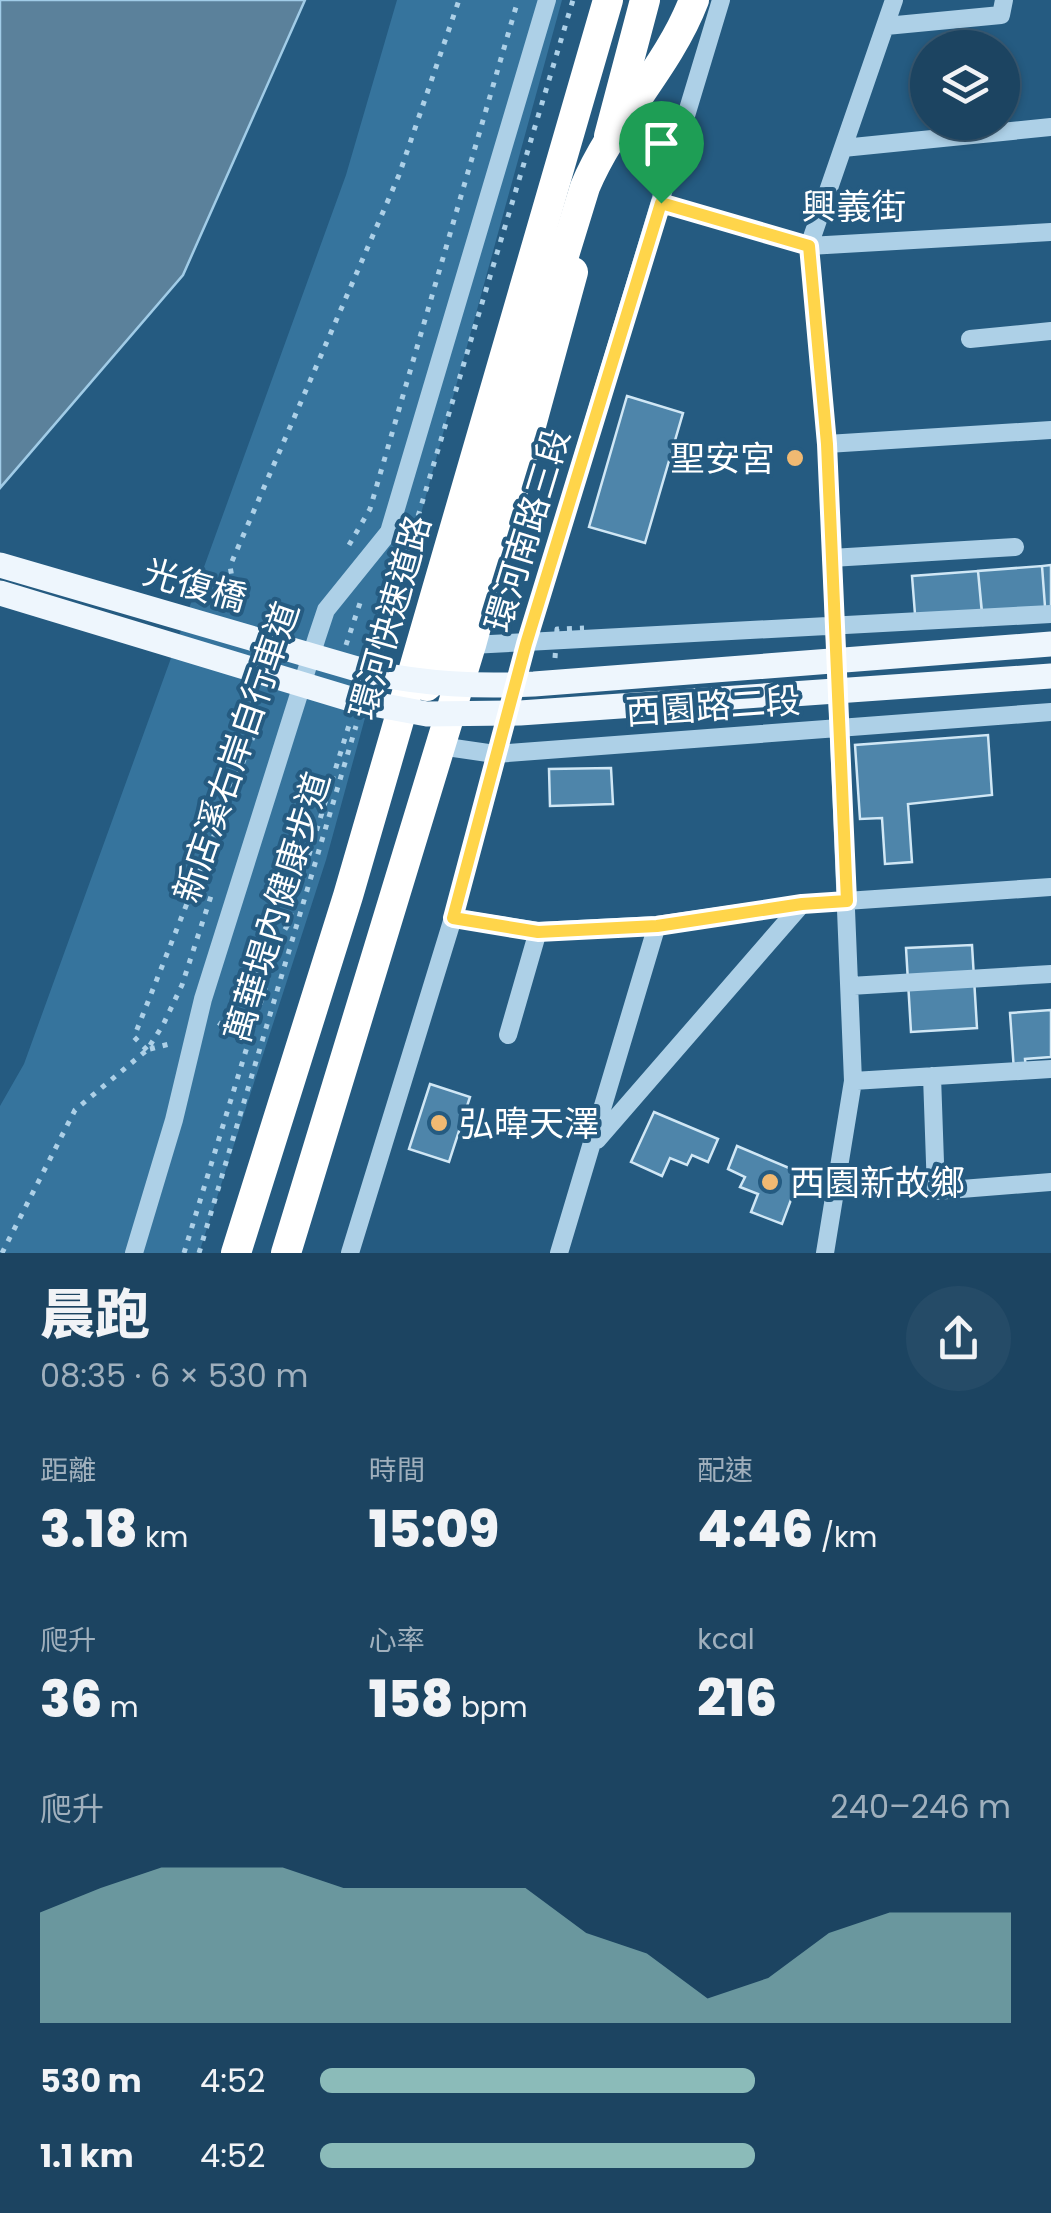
<!DOCTYPE html>
<html lang="zh-TW">
<head>
<meta charset="utf-8">
<style>
  body { margin:0; font-family:Poppins,"Noto Sans TC",sans-serif; background:#254b67; color:#f1f3f6; height:100vh; display:flex; flex-direction:column; font-size:38px; white-space:nowrap }
  * { box-sizing:border-box; margin:0 }
  p { font-size:32px; color:#a0b0bd }
  .icon { flex:none; width:55px; height:55px; fill:none; stroke:currentColor; stroke-width:2; stroke-linecap:round; stroke-linejoin:round }
  .map { position:relative; height:1253px; overflow:hidden }
  .panel { display:flex; flex-direction:column; background:#1c4461; flex:1 }
  .panel>* { flex:none }
  .controls { position:absolute; left:910px; top:30px; display:grid; gap:20px }
  .controls a { display:grid; place-items:center; width:110px; height:110px; border-radius:50%; background:#1c4461; box-shadow:0 2px 8px #0004,0 0 0 2px #3a5c76; font-size:50px }
  .pin { position:absolute; display:grid; place-items:center; width:85px; height:85px; color:#fff; margin:-102px -42px; border-radius:50% 50% 50% 0; rotate:-45deg; box-shadow:0 0 10px #0007 }
  .pin .icon { rotate:45deg }
  .round { display:grid; place-items:center; flex:none; width:105px; height:105px; border-radius:52px; background:#254b67 }
  .head { display:flex; align-items:center; justify-content:space-between; height:170px; padding:0 40px }
  h1 { font-size:55px; font-weight:800; line-height:75px }
  .metrics { display:grid; grid-template-columns:repeat(3,1fr); gap:15px; height:170px; padding:10px 40px }
  .metrics div { display:grid; align-content:center }
  .metrics b { font-size:50px; font-weight:800 }
  .metrics small { font-size:28px; font-weight:400 }
  .metrics p { font-size:28px }
  .chart { height:280px; padding:20px 40px }
  .chart p { display:flex; justify-content:space-between }
  .chart svg { width:100%; height:180px; margin-top:10px; fill:#8bbbb9; opacity:.7 }
  ul { padding:0 40px; list-style:none; font-size:32px }
  li { display:grid; grid-template-columns:160px 120px 1fr; align-items:center; height:75px }
  li i { height:25px; border-radius:12px; background:#8bbbb9 }
  .map>svg:first-child { display:block }
  .green { fill:#36749d }
  .water { fill:#5b819b; stroke:#a1cce7; stroke-width:2.5 }
  .building { fill:#4e85aa; stroke:#d0e7f5; stroke-width:2.5 }
  .lines { fill:none; stroke-linecap:round; stroke-linejoin:round }
  .path { stroke:#add0e7; stroke-width:5; stroke-dasharray:5 8; stroke-linecap:butt }
  .minor { stroke:#add0e7; stroke-width:18 }
  .highway { stroke:#fff; stroke-width:30 }
  .path-bridge { stroke:#add0e7; stroke-width:5; stroke-dasharray:5 8; stroke-linecap:butt }
  .major-bridge { stroke:#eef6fd; stroke-width:25 }
  .highway-bridge { stroke:#fff; stroke-width:30 }
  .route-casing { stroke:#fff; stroke-width:20 }
  .route { stroke:#ffd54a; stroke-width:12 }
  .poi-dot { fill:#f0b972; stroke:#255b81; stroke-width:4 }
  .labels { text-anchor:middle; dominant-baseline:central; stroke-width:8; stroke-linejoin:round; paint-order:stroke }
  .street-label { font-size:35px; fill:#fff; stroke:#255b81 }
  .poi-label { font-size:35px; fill:#fff; stroke:#255b81; text-anchor:start }
</style>
</head>
<body>
<div class="map">
<svg width="1051" height="1253" viewBox="0 0 1051 1253">
  <rect width="100%" height="100%" fill="#255b81"/>
  <path class="green" d="M397,0H562L326,860L199,1253H0V1106L24,1064L346,175Z"/>
  <path class="water" d="M0,0H305L183,275L0,488Z"/>
  <path class="building" d="M627,396L683,413L645,543L589,527Z
    M1051,565V620H1046L1042,566Z
    M1042,566L1046,620L983,625L978,571Z
    M978,571L983,622L916,627L912,576Z
    M988,735L992,795L908,804L912,862L885,864L882,818L860,819L855,745Z
    M611,768L613,804L550,806L549,769Z
    M972,945L977,1028L911,1032L906,948Z
    M1051,1010V1057L1025,1059L1026,1070L1014,1071L1010,1013Z
    M430,1084L470,1097L449,1162L409,1149Z
    M654,1112L718,1139L708,1162L692,1155L687,1165L670,1158L662,1176L631,1162Z
    M737,1146L801,1173L782,1224L751,1212L758,1194L740,1187L745,1177L728,1169Z"/>
  <g class="lines">
    <path class="path" d="M349,545L370,509L518,0
      M238,612L230,566L399,175L459,0
      M346,645L360,603
      M377,653L573,0
      M219,1026L264,964L287,926L350,722
      M150,1049L173,1043
      M147,1050L134,1037L257,727L251,692
      M2,1253L75,1110L147,1050L163,1025L182,985L212,893
      M184,1253L266,985L264,967
      M199,1253L356,726"/>
    <path class="minor" d="M886,26L1001,15L1004,0
      M843,148L1051,127
      M661,203L809,246L1051,232
      M970,339L1051,331
      M827,444L1051,430
      M831,558L1015,547
      M471,645L1051,614
      M440,746L495,754L1051,712
      M453,918L538,931L657,925L802,904L1051,887
      M850,986L1051,974
      M508,1035L538,931
      M932,1076L936,1191L1051,1182
      M853,1081L1051,1069
      M597,1140L802,904
      M134,1253L174,1120L203,999L317,637L326,610L389,532L547,0
      M350,1253L453,918L526,645L721,0
      M559,1253L657,925
      M825,1253L853,1081L827,444L809,246L894,0"/>
    <path class="highway" d="M609,136L645,0
      M427,686L455,613L511,428
      M236,1253L348,896L608,0
      M286,1253L471,645L573,272"/>
    <path class="path-bridge" d="M555,658L557,629L584,628"/>
    <path class="major-bridge" d="M0,565L371,673C428,684 476,687 534,684L1051,644
      M0,593L357,701L427,714L520,713L1051,676"/>
    <path class="highway-bridge" d="M511,428L585,187C613,120 668,68 694,0"/>
  </g>
  <g class="lines">
    <defs>
      <path id="route" d="M661,203L809,246L827,444L847,901L802,904L657,926L538,932L453,918L526,644Z"/>
    </defs>
    <use href="#route" class="route-casing"/>
    <use href="#route" class="route"/>
  </g>
  <g class="poi-dot">
    <circle cx="795" cy="458" r="10"/>
    <circle cx="439" cy="1123" r="10"/>
    <circle cx="770" cy="1182" r="10"/>
  </g>
  <g class="labels">
    <g class="street-label">
      <text x="854" y="206">興義街</text>
      <text transform="translate(527 530) rotate(-73)">環河南路三段</text>
      <text transform="translate(195 585) rotate(16)">光復橋</text>
      <text transform="translate(390 617) rotate(-74)">環河快速道路</text>
      <text transform="translate(713 706) rotate(-4)">西園路二段</text>
      <text transform="translate(236 752) rotate(-71)">新店溪右岸自行車道</text>
      <text transform="translate(277 907) rotate(-73)">萬華堤內健康步道</text>
    </g>
    <g class="poi-label">
      <text x="775" y="458" text-anchor="end">聖安宮</text>
      <text x="459" y="1123">弘暐天澤</text>
      <text x="790" y="1182">西園新故鄉</text>
    </g>
  </g>
</svg>
<div class="controls">
<a><svg class="icon" aria-label="layers" viewBox="0 0 24 24"><path d="M12 4l9 5-9 5-9-5zM3 14l9 5 9-5"/></svg></a>
</div>
<div class="pin" style="left:661px;top:203px;background:#1e9e55"><svg class="icon" aria-label="arrive" viewBox="0 0 24 24"><path d="M6 21V4h12l-3 4 3 4H6"/></svg></div>
</div>
<section class="panel">
<div class="head"><div><h1>晨跑</h1><p>08:35 · 6 × 530 m</p></div><a class="round"><svg class="icon" aria-label="share" viewBox="0 0 24 24"><path d="M12 15V3M7 8l5-5 5 5M5 13v7h14v-7"/></svg></a></div>
<div class="metrics">
<div><p>距離</p><b>3.18<small> km</small></b></div>
<div><p>時間</p><b>15:09</b></div>
<div><p>配速</p><b>4:46<small> /km</small></b></div>
</div>
<div class="metrics">
<div><p>爬升</p><b>36<small> m</small></b></div>
<div><p>心率</p><b>158<small> bpm</small></b></div>
<div><p>kcal</p><b>216</b></div>
</div>
<div class="chart"><p><span>爬升</span>240–246 m</p>
<svg viewBox="0 0 160 44" preserveAspectRatio="none"><path d="M0 44V17L10 11L20 6L30 6L40 6L50 11L60 11L70 11L80 11L90 22L100 27L110 38L120 33L130 22L140 17L150 17L160 17V44z"/></svg>
</div>
<ul>
<li><b>530 m</b>4:52<i style="width:63%"></i></li>
<li><b>1.1 km</b>4:52<i style="width:63%"></i></li>
</ul>
</section>
</body>
</html>
